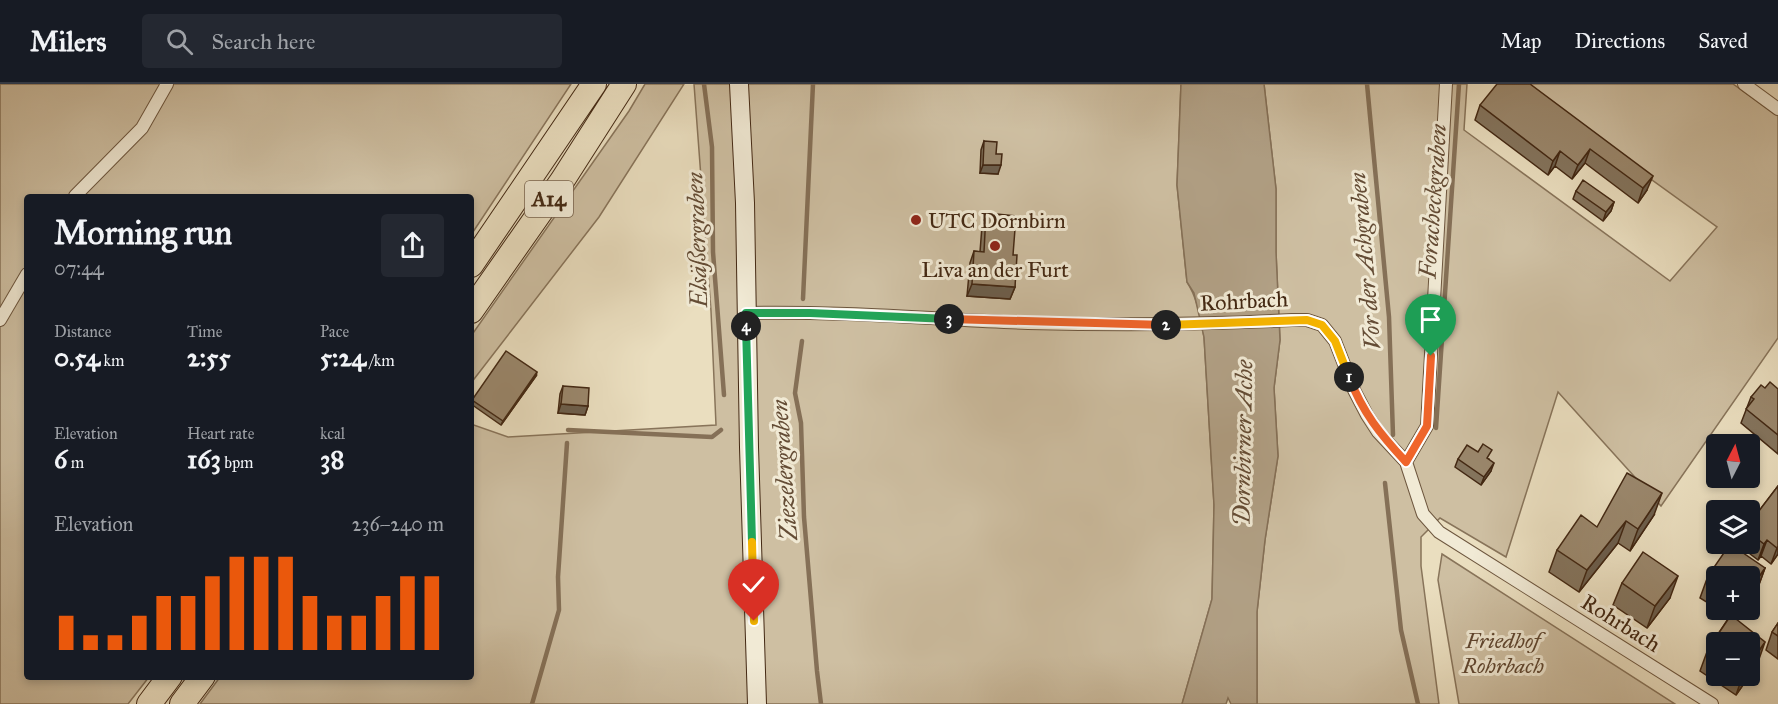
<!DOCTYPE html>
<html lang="en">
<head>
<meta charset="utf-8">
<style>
  body { margin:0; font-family:"IM FELL Great Primer",serif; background:#242831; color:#f1f3f6; height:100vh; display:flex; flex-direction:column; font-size:22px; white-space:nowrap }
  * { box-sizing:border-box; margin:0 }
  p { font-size:20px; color:#9ea1a6 }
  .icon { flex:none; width:33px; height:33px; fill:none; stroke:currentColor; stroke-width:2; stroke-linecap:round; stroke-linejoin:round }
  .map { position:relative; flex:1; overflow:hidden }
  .side { position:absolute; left:24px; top:110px; width:450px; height:486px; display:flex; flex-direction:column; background:#171b24; border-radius:6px; box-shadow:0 3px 9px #0003 }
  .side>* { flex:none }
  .needle { width:39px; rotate:6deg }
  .fabs { position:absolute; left:1706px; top:350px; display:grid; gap:12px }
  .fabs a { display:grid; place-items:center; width:54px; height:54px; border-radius:6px; background:#171b24; box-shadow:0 3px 9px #0003; font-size:30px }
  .pin { position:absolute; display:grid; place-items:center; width:51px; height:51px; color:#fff; margin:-62px -26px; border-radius:50% 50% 50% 0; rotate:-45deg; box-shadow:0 0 6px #0007 }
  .pin .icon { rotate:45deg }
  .km { position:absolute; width:30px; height:30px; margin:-15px; border-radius:50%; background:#222; color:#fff; font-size:16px; line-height:30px; text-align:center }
  .round { display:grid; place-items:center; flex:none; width:63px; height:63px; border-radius:6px; background:#242831 }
  .headline { display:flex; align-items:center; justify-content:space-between; height:102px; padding:0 30px }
  h1 { font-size:33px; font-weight:700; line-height:45px }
  .figures { display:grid; grid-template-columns:repeat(3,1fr); gap:9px; height:102px; padding:6px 30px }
  .figures div { display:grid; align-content:center }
  .figures b { font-size:26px; font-weight:700 }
  .figures small { font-size:16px; font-weight:400 }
  .figures p { font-size:16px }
  .chart { height:168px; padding:12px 30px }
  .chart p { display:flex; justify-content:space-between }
  .chart svg { width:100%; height:108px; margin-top:6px; stroke:#ea580c; stroke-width:6 }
  header { display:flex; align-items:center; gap:36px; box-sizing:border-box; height:84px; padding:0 30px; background:#171b24; border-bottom:2px solid #363941 }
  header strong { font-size:28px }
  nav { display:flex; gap:33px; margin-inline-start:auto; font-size:21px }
  .search { width:420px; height:54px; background:#242831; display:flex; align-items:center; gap:15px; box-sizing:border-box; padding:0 21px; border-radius:6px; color:#9ea1a6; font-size:22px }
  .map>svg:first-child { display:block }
  .green { fill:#cebfa2; stroke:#88745a; stroke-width:1.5 }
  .water { fill:#b1a085; stroke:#857057; stroke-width:1.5 }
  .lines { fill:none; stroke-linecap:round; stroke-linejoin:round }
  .stream { stroke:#857057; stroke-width:4.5 }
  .minor-casing { stroke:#6d563e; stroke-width:14 }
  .secondary-casing { stroke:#432813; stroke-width:20 }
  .motorway-casing { stroke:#432813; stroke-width:26 }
  .minor { stroke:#f1ead5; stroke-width:12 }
  .secondary { stroke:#f1ead5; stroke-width:18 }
  .motorway { stroke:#eadebf; stroke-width:24 }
  .wall { fill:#84745d; stroke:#432813; stroke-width:1.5; fill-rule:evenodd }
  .shaded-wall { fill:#6c5e4c; stroke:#432813; stroke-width:1.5 }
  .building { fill:#9a876c; stroke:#432813; stroke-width:1.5 }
  .split-1-casing { stroke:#fff; stroke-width:12 }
  .split-2-casing { stroke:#fff; stroke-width:12 }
  .split-3-casing { stroke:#fff; stroke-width:12 }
  .split-4-casing { stroke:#fff; stroke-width:12 }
  .split-5-casing { stroke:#fff; stroke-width:12 }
  .split-6-casing { stroke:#fff; stroke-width:12 }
  .split-1 { stroke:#f0652b; stroke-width:8 }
  .split-2 { stroke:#f5b400; stroke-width:8 }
  .split-3 { stroke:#f0652b; stroke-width:8 }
  .split-4 { stroke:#22a559; stroke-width:8 }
  .split-5 { stroke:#22a559; stroke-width:8 }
  .split-6 { stroke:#f5b400; stroke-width:8 }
  .poi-dot { fill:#8f2418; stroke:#f1ead5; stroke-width:2 }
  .labels { text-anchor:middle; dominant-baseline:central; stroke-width:6; stroke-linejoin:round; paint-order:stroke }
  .shield { fill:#f1ead5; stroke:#77624d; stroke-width:1.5 }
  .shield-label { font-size:21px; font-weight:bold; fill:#432813 }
  .poi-label { font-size:22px; fill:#432813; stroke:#f1ead5; text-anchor:start }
  .street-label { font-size:22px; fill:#432813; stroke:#f1ead5 }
  .park-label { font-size:22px; font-style:italic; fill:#5f4630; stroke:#f1ead5 }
  .water-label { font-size:24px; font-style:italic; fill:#644c35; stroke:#f1ead5 }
</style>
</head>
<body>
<header>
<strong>Milers</strong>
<div class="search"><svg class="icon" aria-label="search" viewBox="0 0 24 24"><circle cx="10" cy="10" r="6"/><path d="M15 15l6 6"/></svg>Search here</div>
<nav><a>Map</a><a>Directions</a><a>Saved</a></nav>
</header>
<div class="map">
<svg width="1778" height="620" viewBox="0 0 1778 620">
  <rect width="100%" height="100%" fill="#eadebf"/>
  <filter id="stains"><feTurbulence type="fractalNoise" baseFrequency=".00333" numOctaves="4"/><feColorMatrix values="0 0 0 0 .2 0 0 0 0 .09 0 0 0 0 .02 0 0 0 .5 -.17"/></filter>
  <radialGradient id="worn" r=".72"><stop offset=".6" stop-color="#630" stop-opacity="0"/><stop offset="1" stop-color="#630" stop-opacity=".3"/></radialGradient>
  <path class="green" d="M0,0H571L471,151V112H27V592L149,593L128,620H0Z
    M645,0H684L599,133L471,299V252L629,27Z
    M694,0H1181L1177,101L1187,198C1198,215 1200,234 1204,253L1214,421L1212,515L1182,620H200L220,593L471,592V340L508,353L716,341L711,227Z
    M1264,0H1467L1464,46L1670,197L1717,143L1519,0H1733L1778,32V254L1661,422L1558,308L1506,473L1440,434L1421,453V482L1439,620H1257V528L1265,456L1278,372L1274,304L1280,256L1276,168V105Z
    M1442,470L1675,620H1459L1438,496Z"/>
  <path class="water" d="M1181,0H1264L1276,105V168L1280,256L1274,304L1278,372L1265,456L1257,528V620H1231L1228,614L1226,620H1182L1212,515L1214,421L1204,253L1194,209L1187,198L1177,101Z"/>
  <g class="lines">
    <path class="stream" d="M704,0L712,63L713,168L724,311
      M1367,0L1389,233L1393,351
      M803,215L813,0
      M802,257L795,309L801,339L804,433L817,587L821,620
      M1436,344L1459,0
      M568,346L712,353L721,346
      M1385,399L1401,546L1418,620
      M532,620L559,526L558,493L567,359"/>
    <defs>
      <path id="minor" d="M1744,0L1778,25
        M75,112L142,44L167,0
        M746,229C840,227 934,235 1028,239C1116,241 1203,241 1292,236H1307L1322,241L1335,257L1354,306L1367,331L1378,348L1406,378L1423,430L1439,448L1712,620
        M0,236L27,190
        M1406,378L1427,342L1446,0"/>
      <path id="secondary" d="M739,0L745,119L749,363L757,620"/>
      <path id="motorway" d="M471,181L594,0
        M471,227L562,97L624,0
        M149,620L170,592
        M182,620L203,592"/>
    </defs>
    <use href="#minor" class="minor-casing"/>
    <use href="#secondary" class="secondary-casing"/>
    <use href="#motorway" class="motorway-casing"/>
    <use href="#minor" class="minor"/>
    <use href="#secondary" class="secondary"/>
    <use href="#motorway" class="motorway"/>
  </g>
  <path class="wall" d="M1530,0L1647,106L1638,119L1585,79L1572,95L1555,82L1548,91L1475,36L1480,21Z
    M984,57L996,70L998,90L980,89L981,66Z
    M1576,107L1614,118L1611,127L1603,137L1573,115Z
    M986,129L1013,171L1015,203L1010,215L967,212L970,179L974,167L980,168L982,142Z
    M536,292L501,341L471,320L472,316Z
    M563,302L588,322L585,331L558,329L560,310Z
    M1765,304L1778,305V370L1741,339L1751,313Z
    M1458,375H1489L1491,387L1481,401L1455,383Z
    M1778,402V470L1771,480L1761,472L1758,476L1745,466L1747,459H1749V440Z
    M1654,431L1630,467L1618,459L1579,508L1549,488L1557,466L1597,443Z
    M1765,484L1757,506L1749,492H1716V524L1700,514L1708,492Z
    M1622,499L1670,514L1647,544L1613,521Z
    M1718,525H1744L1736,536L1757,581L1736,611L1700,587L1708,565L1730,532ZM1716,558L1749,591H1716Z
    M1778,539V575L1766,566L1772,548Z"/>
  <path class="shaded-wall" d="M1590,65L1585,79L1572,95L1578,81Z
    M1560,67L1555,82L1548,91L1553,77Z
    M983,81H1001L998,90L980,89Z
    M1653,92L1647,106L1638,119L1643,104Z
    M1614,118L1611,127L1603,137L1606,128Z
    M972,200L1015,203L1010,215L967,212Z
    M537,288L536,292L501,341L503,337Z
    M561,320L588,322L585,331L558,329Z
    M1494,379L1491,387L1481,401L1484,393Z
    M1662,409L1654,431L1630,467L1638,445Z
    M1626,437L1618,459L1579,508L1587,486Z
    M1767,456L1761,472L1758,476L1764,460Z
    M1778,462V470L1771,480L1777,464Z
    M1765,484L1757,506L1749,518V507Z
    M1678,492L1670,514L1647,544L1655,522Z
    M1740,525H1744L1736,536Z
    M1765,558L1757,581L1736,611L1743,591H1749V581Z"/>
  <path class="building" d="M1497,0H1530L1653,92L1643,104L1590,65L1578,81L1560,67L1553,77L1480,21Z
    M984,57L997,58L996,70H1002L1001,81H983Z
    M1583,96L1614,118L1606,128L1576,107Z
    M986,129L1016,132L1013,171H1017L1015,203L972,200L974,167L984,168Z
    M506,267L537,288L503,337L472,316Z
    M1770,298L1778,305V351L1746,325L1754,315L1751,313L1761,301L1765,304Z
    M563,302L589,304L588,322L561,320Z
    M1483,360L1492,366L1487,374L1494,379L1484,393L1458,375L1467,361L1478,368Z
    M1627,389L1662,409L1638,445L1626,437L1587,486L1557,466L1581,431L1597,443Z
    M1778,402V462L1777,464L1767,456L1764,460L1751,450L1755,445L1749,440Z
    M1730,460L1765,484L1749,507V492H1716V497L1708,492Z
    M1643,468L1678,492L1655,522L1622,499Z
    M1731,531L1765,558L1749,581V558H1716V570L1708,565Z
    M1778,539V552L1772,548Z"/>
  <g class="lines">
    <defs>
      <path id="split-1" d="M1349,293C1363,329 1380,350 1406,378L1427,342L1431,272"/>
      <path id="split-2" d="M1166,241L1307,236L1322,241L1335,257L1349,293"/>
      <path id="split-3" d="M949,235L1166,241"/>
      <path id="split-4" d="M746,242V229H810L949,235"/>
      <path id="split-5" d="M746,242L752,458"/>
      <path id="split-6" d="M752,458L754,537"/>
    </defs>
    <use href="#split-1" class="split-1-casing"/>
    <use href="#split-2" class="split-2-casing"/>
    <use href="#split-3" class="split-3-casing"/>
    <use href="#split-4" class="split-4-casing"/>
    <use href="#split-5" class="split-5-casing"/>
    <use href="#split-6" class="split-6-casing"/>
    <use href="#split-1" class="split-1"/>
    <use href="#split-2" class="split-2"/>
    <use href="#split-3" class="split-3"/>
    <use href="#split-4" class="split-4"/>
    <use href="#split-5" class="split-5"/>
    <use href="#split-6" class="split-6"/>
  </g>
  <g class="poi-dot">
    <circle cx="916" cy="136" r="6"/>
    <circle cx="995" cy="162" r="6"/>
  </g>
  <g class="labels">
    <rect class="shield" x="525" y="97" width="48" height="36" rx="4.5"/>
    <g class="shield-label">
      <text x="549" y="115">A14</text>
    </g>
    <g class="poi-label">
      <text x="928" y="136">UTC Dornbirn</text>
      <text x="995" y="185" text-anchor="middle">Liva an der Furt</text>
    </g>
    <g class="street-label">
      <text transform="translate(1244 217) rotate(-3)">Rohrbach</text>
      <text transform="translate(1621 539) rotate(32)">Rohrbach</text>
    </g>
    <g class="park-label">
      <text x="1503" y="556">Friedhof<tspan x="1503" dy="25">Rohrbach</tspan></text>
    </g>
    <g class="water-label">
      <text transform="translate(1433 117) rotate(-86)">Foracheckgraben</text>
      <text transform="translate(697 156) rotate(-92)">Elsäßergraben</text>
      <text transform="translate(1365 177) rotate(-95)">Vor der Achgraben</text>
      <text transform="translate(1243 359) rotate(-89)">Dornbirner Ache</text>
      <text transform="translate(784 386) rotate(-94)">Ziezelergraben</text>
    </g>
  </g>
  <rect width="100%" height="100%" filter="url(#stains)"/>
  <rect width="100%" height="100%" fill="url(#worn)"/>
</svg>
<div class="fabs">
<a><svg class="needle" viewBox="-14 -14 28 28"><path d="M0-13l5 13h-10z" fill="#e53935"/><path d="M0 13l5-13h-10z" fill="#9ea1a6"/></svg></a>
<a><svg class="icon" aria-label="layers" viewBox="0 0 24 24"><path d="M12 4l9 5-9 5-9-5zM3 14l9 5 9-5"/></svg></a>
<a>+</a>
<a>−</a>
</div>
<div class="pin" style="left:1431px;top:272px;background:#1e9e55"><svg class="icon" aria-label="arrive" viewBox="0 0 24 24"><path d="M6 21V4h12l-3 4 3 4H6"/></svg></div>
<div class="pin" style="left:754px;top:537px;background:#d93025"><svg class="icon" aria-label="check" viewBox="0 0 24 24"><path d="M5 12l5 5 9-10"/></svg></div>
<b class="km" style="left:1349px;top:293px">1</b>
<b class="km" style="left:1166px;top:241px">2</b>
<b class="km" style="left:949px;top:235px">3</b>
<b class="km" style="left:746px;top:242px">4</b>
<section class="side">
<div class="headline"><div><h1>Morning run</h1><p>07:44</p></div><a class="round"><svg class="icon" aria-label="share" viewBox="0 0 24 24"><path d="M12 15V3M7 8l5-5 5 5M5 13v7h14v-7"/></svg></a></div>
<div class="figures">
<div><p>Distance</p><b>0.54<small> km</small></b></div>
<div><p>Time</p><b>2:55</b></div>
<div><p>Pace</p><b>5:24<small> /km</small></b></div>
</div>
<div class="figures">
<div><p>Elevation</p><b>6<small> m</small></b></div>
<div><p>Heart rate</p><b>163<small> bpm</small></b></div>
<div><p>kcal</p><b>38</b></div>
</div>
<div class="chart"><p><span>Elevation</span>236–240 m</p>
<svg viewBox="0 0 160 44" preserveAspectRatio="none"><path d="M5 44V30M15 44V38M25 44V38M35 44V30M45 44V22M55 44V22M65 44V14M75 44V6M85 44V6M95 44V6M105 44V22M115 44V30M125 44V30M135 44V22M145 44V14M155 44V14"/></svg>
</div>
</section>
</div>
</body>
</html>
